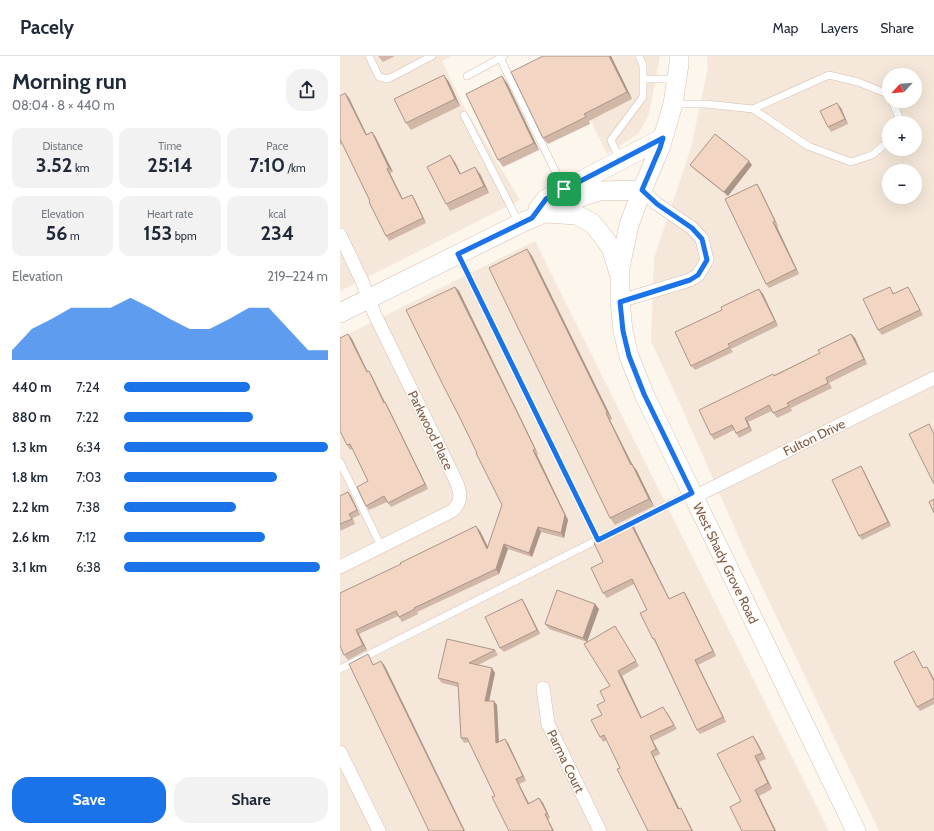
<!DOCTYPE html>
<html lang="en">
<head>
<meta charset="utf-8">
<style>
  body { margin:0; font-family:Cabin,sans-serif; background:#f2f2f3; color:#1f2937; height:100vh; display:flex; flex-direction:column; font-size:15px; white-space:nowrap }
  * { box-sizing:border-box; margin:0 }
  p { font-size:13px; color:#747a83 }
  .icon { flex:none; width:22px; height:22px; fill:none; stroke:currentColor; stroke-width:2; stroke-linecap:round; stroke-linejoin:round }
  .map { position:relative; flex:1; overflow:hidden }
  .drawer { display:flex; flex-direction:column; background:#fff; width:340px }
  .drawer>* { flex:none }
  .needle { width:26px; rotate:244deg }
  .fabs { position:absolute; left:542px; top:12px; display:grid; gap:8px }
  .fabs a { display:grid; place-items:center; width:40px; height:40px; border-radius:50%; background:#fff; box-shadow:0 4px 16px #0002; font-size:20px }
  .pin { position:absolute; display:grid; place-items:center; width:34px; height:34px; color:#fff; margin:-17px; border-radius:8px; box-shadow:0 2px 6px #0006 }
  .round { display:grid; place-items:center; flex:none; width:42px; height:42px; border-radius:16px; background:#f2f2f3 }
  .summary { display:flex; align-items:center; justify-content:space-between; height:68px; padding:0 12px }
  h1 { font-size:22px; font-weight:800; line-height:30px }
  .figures { display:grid; grid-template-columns:repeat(3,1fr); gap:6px; height:68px; padding:4px 12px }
  .figures div { display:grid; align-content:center; border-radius:10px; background:#f2f2f3; text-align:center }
  .figures b { font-size:20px; font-weight:800 }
  .figures small { font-size:11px; font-weight:400 }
  .figures p { font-size:11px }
  .chart { height:112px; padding:8px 12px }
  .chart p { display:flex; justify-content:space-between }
  .chart svg { width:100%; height:72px; margin-top:4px; fill:#1a73e8; opacity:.7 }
  .cta { display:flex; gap:8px; margin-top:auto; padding:8px 12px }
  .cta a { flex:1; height:46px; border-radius:16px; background:#1a73e8; color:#fff; font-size:16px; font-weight:800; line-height:46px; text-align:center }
  .cta a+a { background:#f2f2f3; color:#1f2937 }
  ul { padding:0 12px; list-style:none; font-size:13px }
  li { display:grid; grid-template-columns:64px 48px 1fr; align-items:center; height:30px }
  li i { height:10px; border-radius:5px; background:#1a73e8 }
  header { display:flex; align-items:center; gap:24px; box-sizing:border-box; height:56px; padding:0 20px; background:#fff; border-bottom:1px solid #e0e1e3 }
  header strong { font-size:19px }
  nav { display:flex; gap:22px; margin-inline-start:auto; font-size:14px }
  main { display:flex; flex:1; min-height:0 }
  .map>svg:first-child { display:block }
  .residential { fill:#f5e8da; fill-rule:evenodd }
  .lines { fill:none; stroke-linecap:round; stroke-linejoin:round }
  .lane-casing { stroke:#d1beb0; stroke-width:8 }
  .street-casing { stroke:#d1beb0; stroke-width:14 }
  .secondary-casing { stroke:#d6c0b0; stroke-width:20 }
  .lane { stroke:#fff; stroke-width:7 }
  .street { stroke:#fff; stroke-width:13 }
  .secondary { stroke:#fff; stroke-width:19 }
  .wall { fill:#d1b7a8 }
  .shaded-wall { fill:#aa9588 }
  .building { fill:#f3d5c3; stroke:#aa9588 }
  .route-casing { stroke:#fff; stroke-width:8 }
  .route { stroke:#1a73e8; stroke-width:5 }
  .labels { text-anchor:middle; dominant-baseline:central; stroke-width:3; stroke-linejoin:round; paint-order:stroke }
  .street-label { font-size:13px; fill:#7a5c4d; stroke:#fffaf3 }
</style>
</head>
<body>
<header>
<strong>Pacely</strong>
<nav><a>Map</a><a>Layers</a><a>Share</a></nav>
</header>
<main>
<section class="drawer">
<div class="summary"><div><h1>Morning run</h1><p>08:04 · 8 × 440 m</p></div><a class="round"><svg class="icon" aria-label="share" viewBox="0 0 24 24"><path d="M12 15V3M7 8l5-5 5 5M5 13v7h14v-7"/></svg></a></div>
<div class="figures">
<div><p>Distance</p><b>3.52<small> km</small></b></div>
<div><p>Time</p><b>25:14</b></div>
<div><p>Pace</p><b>7:10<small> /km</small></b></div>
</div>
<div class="figures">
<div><p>Elevation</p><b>56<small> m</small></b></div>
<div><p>Heart rate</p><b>153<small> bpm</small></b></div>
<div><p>kcal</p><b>234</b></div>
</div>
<div class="chart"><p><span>Elevation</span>219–224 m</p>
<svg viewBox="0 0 160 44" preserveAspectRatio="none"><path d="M0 44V38L10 25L20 19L30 12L40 12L50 12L60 6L70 12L80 19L90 25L100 25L110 19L120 12L130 12L140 25L150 38L160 38V44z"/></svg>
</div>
<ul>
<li><b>440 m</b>7:24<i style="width:62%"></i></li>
<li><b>880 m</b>7:22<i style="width:63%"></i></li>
<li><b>1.3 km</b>6:34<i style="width:100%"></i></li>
<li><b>1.8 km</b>7:03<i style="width:75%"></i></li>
<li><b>2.2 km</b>7:38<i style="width:55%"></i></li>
<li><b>2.6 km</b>7:12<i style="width:69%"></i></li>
<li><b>3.1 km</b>6:38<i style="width:96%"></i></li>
</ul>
<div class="cta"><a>Save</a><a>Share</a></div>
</section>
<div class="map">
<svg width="594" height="775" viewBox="0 0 594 775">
  <rect width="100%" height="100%" fill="#fdf6ec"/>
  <path class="residential" d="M0,0H111L102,5L125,53L180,144L0,235Z
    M219,0H320L309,58L299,77L267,98Z
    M367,0H594V775H539L403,491L341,350L311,285L314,202L351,92L368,11ZM549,19H575V45H549ZM549,67H575V93H549ZM549,115H575V141H549Z
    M195,185L489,775H0V282Z"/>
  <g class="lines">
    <defs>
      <path id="lane" d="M29,0L39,21L48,23L92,0
        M160,2L224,133
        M127,20L164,0
        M303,23H337
        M552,45L559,61L557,67
        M333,48H366L413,53L468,90L511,106L532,99L549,85
        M413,53L489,19L518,26L548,38L549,39
        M124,59L179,167
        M280,104L271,84L303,41V9L299,0
        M118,198L258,484
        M0,406L41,490
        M0,613L351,437"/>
      <path id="street" d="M0,179L22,225L35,259L115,423C121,436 123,445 112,455L0,511
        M280,245L350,224L358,219L367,204L362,183L352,172L317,148L302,134
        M354,441L594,322
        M203,632L208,668L260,775
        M0,696L39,775"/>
      <path id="secondary" d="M339,0V8L333,48L320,92L302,134L289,169L280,211V245L283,275L289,300L304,338L352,437L516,775
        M198,153L206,143L323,82
        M206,157L237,159L252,167L265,183L272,194L279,217
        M0,257L183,166L243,140L260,135L302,134"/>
    </defs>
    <use href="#lane" class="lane-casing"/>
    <use href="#street" class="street-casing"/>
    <use href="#secondary" class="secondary-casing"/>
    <use href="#lane" class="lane"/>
    <use href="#street" class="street"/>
    <use href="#secondary" class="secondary"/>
  </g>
  <path class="wall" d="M38,0H55L43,6Z
    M271,0L292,43L249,65L250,68L208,88L203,82Z
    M162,20L167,27L199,94L163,111L158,104Z
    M109,26L120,50L71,74L66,67Z
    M5,37L9,42L26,78L35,80L53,116L50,117L63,143L72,139L75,144L86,167L49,185L46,180L30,145L2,87L0,89V40Z
    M501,52L508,68L491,76L488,71Z
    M115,106L121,118H140L149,137L110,155L106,148Z
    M350,109H412L388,140L354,113Z
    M420,133L438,170L437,171L459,218L429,232L426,228Z
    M192,200L272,363L270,364L292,408L297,415L314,450L275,469L270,462Z
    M115,231L119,235L184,369L198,398L197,399L228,464L224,482L201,476L192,501L168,493L159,518L77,556L78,558L62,566L58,560L19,578L27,594L8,604L4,599L0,537L140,475L148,491L162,449L137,397Z
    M568,231L571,236L583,259L542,279L538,274L553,235L554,238Z
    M419,233L423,238L438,270L391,293L393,296L355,314L351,310L382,254Z
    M8,278L12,283L28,316L32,320L45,346L48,351L88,433L51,451L47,446L29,454L26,450L28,425L13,393L10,394L7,389Z
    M511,278L515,282L527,308L489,327L492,332L451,352L452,355L437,362L432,355L408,366L412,375L399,382L394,374L374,384L371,379L434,319L480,297Z
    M524,415L551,470L522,484L519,480Z
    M8,436L11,440L20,459L13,462L15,468L0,475V440Z
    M290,466L294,471L329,543L344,536L347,541L376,600L358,609L386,666L360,678L357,674L316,588L313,583L307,554L294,528L267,542L263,537V506L277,475Z
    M182,543L185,548L200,578L164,596L160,592Z
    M255,548L259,553L247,586L209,573L205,568Z
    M278,575L299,610L282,620L302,662L327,656L337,673L313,685L320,698L314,701L339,753L344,757L280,712L267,684L263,686L260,681L262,659L265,645L270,630Z
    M155,594L158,599L138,609L155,617L149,645L157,649L159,685L168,687L186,725L179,728L189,747L199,742L203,747L210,762L208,763L155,740L129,686L124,687L121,682L118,631L102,627L98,622Z
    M577,600L583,612L590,615L594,623V648L580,655L577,651Z
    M413,680L417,686L426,703L419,706L432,733L419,740L436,775H402Z"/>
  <path class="shaded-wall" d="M269,0H271L292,43L287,36Z
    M104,19L109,26L120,50L115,43Z
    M162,20L167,27L199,94L194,87Z
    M5,37L9,42L29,83L26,79Z
    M497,47L501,52L508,68L505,63Z
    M32,76L35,80L53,116L49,112Z
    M110,99L115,106L124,125L120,118Z
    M409,105L412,109L388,140L384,136Z
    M135,111L140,118L149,137L144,130Z
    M47,113L50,117L65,148L62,143Z
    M417,128L420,133L438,170L435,165Z
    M72,139L75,144L86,167L83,162Z
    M433,166L437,171L459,218L456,213Z
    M187,193L192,200L272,363L267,356Z
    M115,231L119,235L184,369L198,398L195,393Z
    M419,233L423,238L438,270L435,265Z
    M8,278L12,283L30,321L27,316Z
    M511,278L515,282L527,308L524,303Z
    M29,315L32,320L47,351L44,347Z
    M45,346L48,351L88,433L85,428Z
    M266,357L270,364L296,416L291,409Z
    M405,362L408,366L412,375L409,371Z
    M193,394L197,399L228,464L224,482L221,477Z
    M292,408L297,415L314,450L309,443Z
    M521,410L524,415L551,470L548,466Z
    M8,436L11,440L20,459L17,454Z
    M290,466L294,471L332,548L329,543Z
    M136,470L140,475L151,497L147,493Z
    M198,471L201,476L192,501L189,497Z
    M164,488L168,493L159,518L156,513Z
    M344,536L347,541L376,600L373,595Z
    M182,543L185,548L200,578L197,574Z
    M255,548L259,553L247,586L243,582Z
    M16,574L19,578L27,594L23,589Z
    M355,604L358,609L386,666L383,661Z
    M41,605L45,610L125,775H124Z
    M587,611L594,623V625Z
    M152,612L155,617L148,650L145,645Z
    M278,615L282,620L304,667L301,662Z
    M154,645L157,649L159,692L156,687Z
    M310,680L313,685L320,698L316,693Z
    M413,680L417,686L426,703L422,697Z
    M165,683L168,687L186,725L183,720Z
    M311,696L314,701L342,758L338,753Z
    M415,700L419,706L432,733L428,727Z
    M176,723L179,728L191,752L188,748Z
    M415,734L419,740L436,775H435Z
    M199,742L203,747L210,762L207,757Z
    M341,752L344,757L353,775H352Z
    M205,758L208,763L214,775H213Z"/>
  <path class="building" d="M203,0H269L287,36L244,58L246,61L203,82L171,16Z
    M104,19L115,43L66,67L54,43Z
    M162,20L194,87L158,104L126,38Z
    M5,37L26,79L32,76L49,112L47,113L62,143L72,139L83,162L46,180L29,146L30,145L0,83V40Z
    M497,47L505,63L488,71L480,55Z
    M375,78L409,105L384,136L350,109Z
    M110,99L120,118L135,111L144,130L106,148L87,111Z
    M417,128L435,165L433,166L456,213L426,228L385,143Z
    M187,193L267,356L266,357L291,409L292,408L309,443L270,462L149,212Z
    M115,231L181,364L195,393L193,394L225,459L221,477L198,471L189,497L164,488L156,513L74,552L75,553L59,561L56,555L16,574L23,589L4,599L0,590V537L61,508L60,507L136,470L147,493L162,449L136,397H137L119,360L104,331L66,254Z
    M550,231L553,238L568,231L580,254L538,274L523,243Z
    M419,233L435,265L388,288L390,291L351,310L335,276L382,254L381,251Z
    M8,278L27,316L29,315L44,347L45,346L85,428L48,447L44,440L26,450L17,431L28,425L10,388L7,389L0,375V282Z
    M511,278L524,303L486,322L488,327L447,347L449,350L433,357L429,349L405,362L409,371L396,377L392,369L371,379L359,354L433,318L434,320L480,297L478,294Z
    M589,368L594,378V428L569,378Z
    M521,410L548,466L519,480L492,424Z
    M8,436L17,454L9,458L12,463L0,468V440Z
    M594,443V457L589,446Z
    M290,466L329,543L344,536L373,595L355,604L383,661L357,674L314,582L313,583L300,557L307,554L292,523L263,537L251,512L263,506L254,487L277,475L276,474Z
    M217,534L255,548L243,582L205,568Z
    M182,543L197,574L160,592L145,561Z
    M275,570L296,605L278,615L301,662L323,651L334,669L310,680L316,693L311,696L338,753L341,752L352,775H308L277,713L280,712L264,679L260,681L251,664L262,659L257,649L265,645L260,635L270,630L244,588Z
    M107,583L155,594L129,607L152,612L145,645H154L156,687L165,683L183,720L176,723L188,748L199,742L207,757L205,758L213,775H169L152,741L155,740L127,682H121L118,627L98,622Z
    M574,595L583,612L587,611L594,625V642L577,651L554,606Z
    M28,598L33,609L41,605L124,775H89L9,608Z
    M413,680L422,697L415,700L428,727L415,734L435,775H402L390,751L401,745L377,698Z"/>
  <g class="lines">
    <defs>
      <path id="route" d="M323,82L320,92L302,134L317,148L352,172L362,183L367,204L358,219L350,224L280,246L283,275L289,300L304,338L352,437L258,484L118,198L192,162L206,143Z"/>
    </defs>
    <use href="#route" class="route-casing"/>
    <use href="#route" class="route"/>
  </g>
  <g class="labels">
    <g class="street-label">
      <text transform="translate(91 374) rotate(64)">Parkwood Place</text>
      <text transform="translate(474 381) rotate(-26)">Fulton Drive</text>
      <text transform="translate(386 507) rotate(64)">West Shady Grove Road</text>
      <text transform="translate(226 705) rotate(64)">Parma Court</text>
    </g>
  </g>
</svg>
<div class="fabs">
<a><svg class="needle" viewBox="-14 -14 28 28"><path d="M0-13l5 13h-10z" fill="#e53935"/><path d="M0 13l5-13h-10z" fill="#747a83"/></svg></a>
<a>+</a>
<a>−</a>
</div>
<div class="pin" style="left:224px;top:133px;background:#1e9e55"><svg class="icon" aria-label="arrive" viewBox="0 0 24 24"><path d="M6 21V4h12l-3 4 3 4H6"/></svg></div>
</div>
</main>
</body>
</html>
